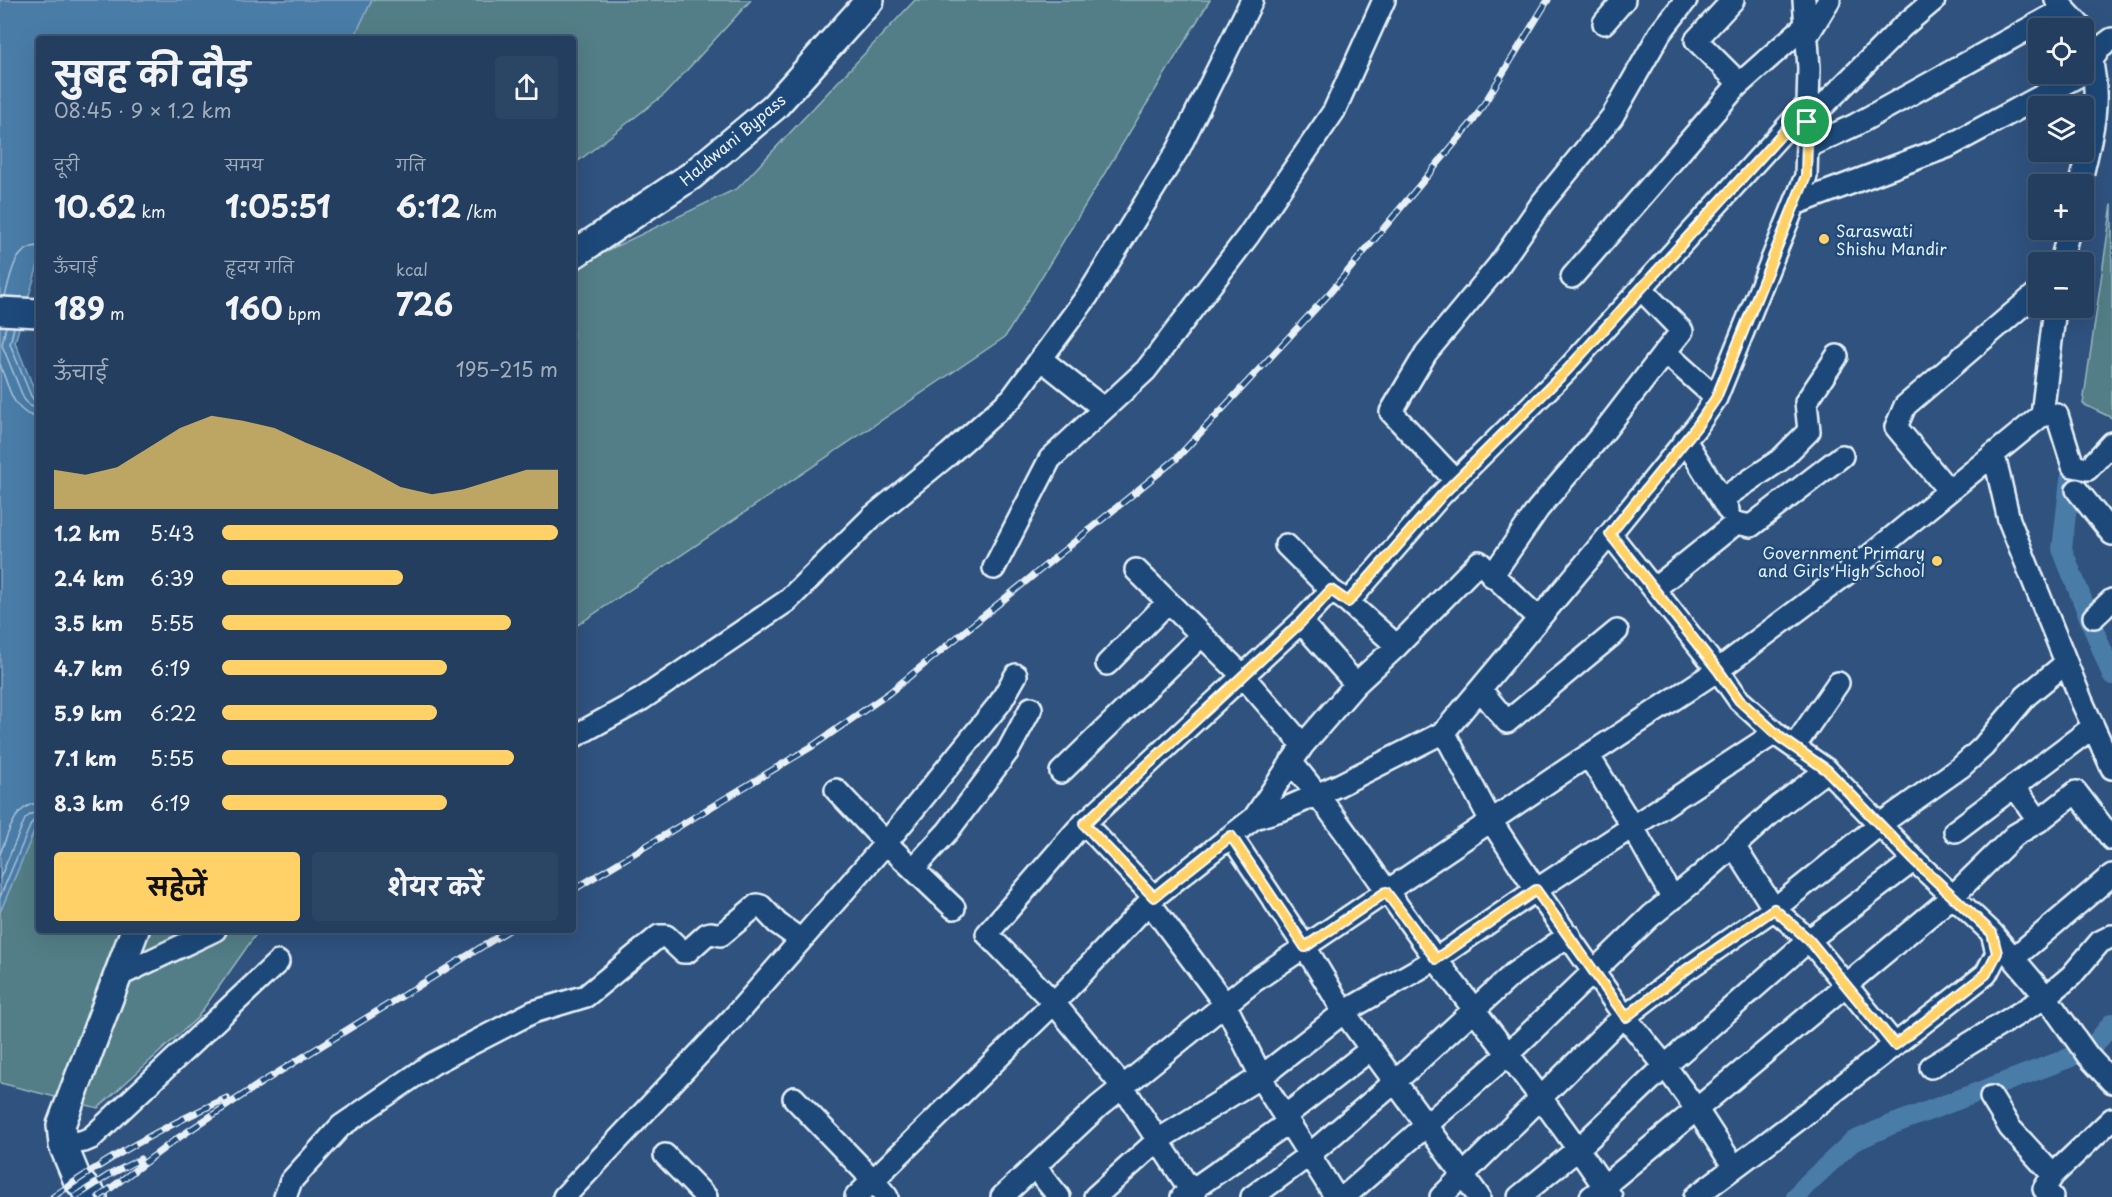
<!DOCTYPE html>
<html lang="hi">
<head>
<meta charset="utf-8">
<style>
  body { margin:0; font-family:"Playpen Sans","Playpen Sans Deva",sans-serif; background:#2b4565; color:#f1f3f6; height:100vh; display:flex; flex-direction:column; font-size:22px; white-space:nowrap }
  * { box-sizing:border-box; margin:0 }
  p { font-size:20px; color:#a3aebd }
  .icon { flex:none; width:33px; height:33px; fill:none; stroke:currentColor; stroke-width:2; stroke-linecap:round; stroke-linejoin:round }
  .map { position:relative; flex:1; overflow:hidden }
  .panel { position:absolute; left:36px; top:36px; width:540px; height:897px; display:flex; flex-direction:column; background:#233e5f; border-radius:6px; box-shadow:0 6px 24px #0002,0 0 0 2px #405774 }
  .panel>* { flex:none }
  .buttons { position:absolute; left:2028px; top:18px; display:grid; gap:12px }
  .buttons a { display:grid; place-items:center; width:66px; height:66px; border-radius:6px; background:#233e5f; box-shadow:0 6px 24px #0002,0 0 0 2px #405774; font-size:30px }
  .pin { position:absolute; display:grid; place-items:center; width:51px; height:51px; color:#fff; margin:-26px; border:3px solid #fff; border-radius:50%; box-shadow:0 2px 6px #0007 }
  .round { display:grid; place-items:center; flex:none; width:63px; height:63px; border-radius:6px; background:#2b4565 }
  .head { display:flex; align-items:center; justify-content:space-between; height:102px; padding:0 18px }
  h1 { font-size:33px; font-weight:700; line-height:45px }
  .stats { display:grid; grid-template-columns:repeat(3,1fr); gap:9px; height:102px; padding:6px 18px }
  .stats div { display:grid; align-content:center }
  .stats b { font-size:30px; font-weight:700 }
  .stats small { font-size:16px; font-weight:400 }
  .stats p { font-size:16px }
  .chart { height:168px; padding:12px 18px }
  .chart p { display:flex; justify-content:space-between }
  .chart svg { width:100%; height:108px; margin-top:6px; fill:#ffd166; opacity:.7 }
  .primary-button { display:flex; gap:12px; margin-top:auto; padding:12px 18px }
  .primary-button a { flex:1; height:69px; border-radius:6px; background:#ffd166; color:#111; font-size:24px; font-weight:700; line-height:69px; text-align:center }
  .primary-button a+a { background:#2b4565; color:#f1f3f6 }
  ul { padding:0 18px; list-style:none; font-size:20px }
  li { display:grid; grid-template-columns:96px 72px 1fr; align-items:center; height:45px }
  li i { height:15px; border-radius:8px; background:#ffd166 }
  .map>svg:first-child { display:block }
  .green { fill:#527e87; stroke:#9db8c0; stroke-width:1.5 }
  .water { fill:#4a7ba7; stroke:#89aac7; stroke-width:1.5 }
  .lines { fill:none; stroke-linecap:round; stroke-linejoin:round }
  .shore { stroke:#a9c2d8; stroke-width:1.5 }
  .canal { stroke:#4a7ba7; stroke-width:20 }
  .minor-casing { stroke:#e8f1f8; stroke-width:26 }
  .major-casing { stroke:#e8f1f8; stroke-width:32 }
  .minor { stroke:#1f4a7a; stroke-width:21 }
  .major { stroke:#1f4a7a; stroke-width:27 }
  .rail-casing { stroke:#e8f1f8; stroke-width:7 }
  .rail { stroke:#1f4a7a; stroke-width:4.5; stroke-dasharray:14; stroke-linecap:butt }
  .route-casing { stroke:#fff; stroke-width:12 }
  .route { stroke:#ffd166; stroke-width:8 }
  .poi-dot { fill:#ffd166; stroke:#1f4a7a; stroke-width:2 }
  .labels { text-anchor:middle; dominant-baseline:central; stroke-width:4.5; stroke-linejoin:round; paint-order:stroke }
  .street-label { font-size:16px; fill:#e8f1f8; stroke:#1f4a7a }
  .poi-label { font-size:16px; fill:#e8f1f8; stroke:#1f4a7a; text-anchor:start }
</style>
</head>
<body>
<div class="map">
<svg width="2112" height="1197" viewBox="0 0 2112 1197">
  <rect width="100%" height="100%" fill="#2f527f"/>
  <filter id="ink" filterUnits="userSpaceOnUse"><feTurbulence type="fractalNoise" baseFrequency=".0167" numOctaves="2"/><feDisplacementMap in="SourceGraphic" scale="12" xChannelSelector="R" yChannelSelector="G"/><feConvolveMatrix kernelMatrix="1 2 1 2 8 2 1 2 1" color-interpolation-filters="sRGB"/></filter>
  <g filter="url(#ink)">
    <path class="green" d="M372,0H751L665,94L573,165V39H353Z
      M915,0H1210L1005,337L573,628V267L738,188Z
      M2112,204V418L2083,404Z
      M39,820V930H259L197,1018L98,1108L0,1083V912Z"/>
    <path class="water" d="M0,0H372L353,39H39V262L15,342L39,401V820L0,912Z"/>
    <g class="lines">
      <path class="shore" d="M5,296C11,276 13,247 39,246
        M6,326L2,345L24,399L30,406L39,408
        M14,327L10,344L31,396L34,400L39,401
        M0,364C8,384 13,416 39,417
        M0,854C8,835 14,804 39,803
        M0,878L25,819L31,814L39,812
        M0,897L31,824L34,820H39"/>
      <path class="canal" d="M2070,479L2062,549L2112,675
        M1796,1197L1805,1186L1852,1142L1888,1126L2069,1058L2096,1043L2112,1023"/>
      <defs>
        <path id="minor" d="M1733,0L1696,40L1739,83
          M2056,0L2082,28
          M1604,23L1624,0
          M1807,36L1829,0
          M2084,72L2100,48L2112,39
          M1807,122L1902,27L1934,0
          M1807,147L1855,125L2064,9
          M2080,184C2090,140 2101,108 2092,62
          M1795,204L1947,147L2082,74
          M2061,262L2069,230
          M1572,277L1736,87L1806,25
          M1641,289L1682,331L1665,352L1716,398
          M1041,359L1104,409
          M2042,415L2055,308
          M1685,440L1728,510
          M1994,455L2009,520L2082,702L2112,768
          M1456,481L1391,412L1426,353L1499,265L1542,203L1612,117L1660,33L1686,0
          M2077,490L2112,534
          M1949,491L1896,427L1905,406L2038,292
          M1722,499L1780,460L1809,431L1806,402L1837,356
          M1610,534L1718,670L1739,700L1781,738L1827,770L1914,860L1992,933L2046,997L2088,1056L2112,1082
          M1286,545L1331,590
          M994,568L1050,459L1146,370L1248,236L1334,111L1384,0
          M1136,570L1242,675L1303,745L1254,818
          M1492,576L1538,509L1602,434L1665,352
          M1654,589L1736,523L1751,526L1842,456
          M1348,602L1397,646
          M2094,617L2112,600
          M1301,622L1356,684L1303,745
          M1107,664L1167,603
          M1356,684L1397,646L1479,562L1539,619
          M1480,689L1507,722L1617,631
          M1444,732L1491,821L1536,890L1625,1017L1665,1066L1697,1110L1734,1167
          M573,737L642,699L787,601L872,517L949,454L1012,398L1088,295L1179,148L1252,0
          M1794,747L1838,683
          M1588,755L1632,826L1673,899
          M1291,762C1342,823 1385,890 1432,954C1492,1034 1555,1113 1611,1197
          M1061,772L1201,636
          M2014,786L2039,821
          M836,790L886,843L954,908
          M1084,823L1154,897
          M1955,831L2093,727
          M1231,836L1305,947L1344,1012L1479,1197
          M1734,846L1774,909L1809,940L1895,1045
          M913,869L948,831L1008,751L1031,708
          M1149,902L1225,1004L1268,1090L1336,1197
          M2015,957L2112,875
          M116,977L215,930
          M1931,1067L2046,997L2071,976L2100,942L2112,936
          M1991,1097L2010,1128L2053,1175L2044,1189L2052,1197
          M794,1098L873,1180L887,1197
          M1285,1116L1371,1049
          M63,1145L84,1141L91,1138L278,962
          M665,1155L706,1197
          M1035,1167L1059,1197
          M2053,1175L2112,1119
          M285,1197L291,1181L341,1126L432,1064L533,1012L586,996L659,936H666L683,952H687L707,934L711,933L721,935L757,905L761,906L777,923L801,940
          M564,1197L732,1019L886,843L1000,703L1016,675
          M856,1197L1054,1003L1154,897L1231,836L1254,818L1284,809L1339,785L1444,732L1610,534L1697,426L1716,398L1806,176L1809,68L1804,0
          M1002,1197L1099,1106L1254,981L1569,768L1718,670L1862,562L2042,415H2057L2073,466L2088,469L2112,443
          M1095,1197L1158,1140L1262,1076L1344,1012L1436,959L1536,890L1775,733
          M1182,1197L1289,1122
          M1195,1197L1123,1087L1054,1003L987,934L1077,830L1301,622L1331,590L1348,602L1441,495L1567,370L1807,105
          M1252,1197L1309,1155L1395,1082L1513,974L1569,935
          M1344,1197L1507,1055L1651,916L1699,877L1778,807L1827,770
          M1441,1197L1612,1027L1683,972L1774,909L1879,825L1961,767L1983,747L2026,696L2066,663
          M1519,1197L1578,1149L1665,1066L1809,940L1914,860
          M1591,1197L1953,896L2015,835L2039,821L2076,792L2112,839
          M1695,1197L1791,1125L1986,974L1997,953L1992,933"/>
        <path id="major" d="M573,255L691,176L774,107L870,0
          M0,311L39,313
          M93,1197L77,1179L63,1145L61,1125L135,930"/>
      </defs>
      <use href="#minor" class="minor-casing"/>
      <use href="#major" class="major-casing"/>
      <use href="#minor" class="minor"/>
      <use href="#major" class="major"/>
      <defs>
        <path id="rail" d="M573,890L811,747L889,693L1176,459L1328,295L1474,120L1548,0
          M53,1197C107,1158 167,1125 227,1098
          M75,1197L109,1175L140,1159
          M99,1197L175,1140L261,1083L509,930"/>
      </defs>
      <use href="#rail" class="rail-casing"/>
      <use href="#rail" class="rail"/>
    </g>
  </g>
  <g class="lines" filter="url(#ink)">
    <defs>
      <path id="route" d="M1808,105L1806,176L1716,398L1697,426L1610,534L1718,670L1739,700L1781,738L1827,770L1914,860L1992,933L1997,953L1986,974L1895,1045L1809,940L1774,909L1683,972L1626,1017L1536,890L1436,959L1386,892L1305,947L1231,836L1154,897L1084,824L1301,622L1331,590L1348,602L1442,495L1567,370Z"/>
    </defs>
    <use href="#route" class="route-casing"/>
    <use href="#route" class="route"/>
  </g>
  <g class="poi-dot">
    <circle cx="1824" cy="239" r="6"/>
    <circle cx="1937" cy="561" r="6"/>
  </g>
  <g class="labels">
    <g class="street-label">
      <text transform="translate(732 139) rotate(-40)">Haldwani Bypass</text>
    </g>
    <g class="poi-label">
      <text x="1836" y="230">Saraswati<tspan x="1836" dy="18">Shishu Mandir</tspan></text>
      <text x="1925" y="552" text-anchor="end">Government Primary<tspan x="1925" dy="18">and Girls High School</tspan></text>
    </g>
  </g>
</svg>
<div class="buttons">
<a><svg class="icon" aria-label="locate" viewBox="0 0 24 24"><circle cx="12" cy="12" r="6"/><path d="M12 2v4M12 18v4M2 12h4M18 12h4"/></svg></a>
<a><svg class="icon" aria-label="layers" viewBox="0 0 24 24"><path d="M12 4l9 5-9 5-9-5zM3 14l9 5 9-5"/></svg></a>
<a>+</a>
<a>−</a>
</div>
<div class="pin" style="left:1807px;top:122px;background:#1e9e55"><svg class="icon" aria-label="arrive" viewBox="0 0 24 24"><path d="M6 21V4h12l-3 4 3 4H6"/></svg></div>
<section class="panel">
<div class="head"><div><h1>सुबह की दौड़</h1><p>08:45 · 9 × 1.2 km</p></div><a class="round"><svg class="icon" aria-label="share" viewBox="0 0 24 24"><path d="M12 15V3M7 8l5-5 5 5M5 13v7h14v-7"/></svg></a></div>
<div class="stats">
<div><p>दूरी</p><b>10.62<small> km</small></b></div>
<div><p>समय</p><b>1:05:51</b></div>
<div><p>गति</p><b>6:12<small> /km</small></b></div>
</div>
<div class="stats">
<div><p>ऊँचाई</p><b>189<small> m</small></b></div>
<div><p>हृदय गति</p><b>160<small> bpm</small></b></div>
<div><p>kcal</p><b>726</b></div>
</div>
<div class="chart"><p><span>ऊँचाई</span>195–215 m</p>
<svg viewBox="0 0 160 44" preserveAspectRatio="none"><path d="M0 44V28L10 30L20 27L30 19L40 11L50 6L60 8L70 11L80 17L90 22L100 28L110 35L120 38L130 36L140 32L150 28L160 28V44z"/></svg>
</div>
<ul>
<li><b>1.2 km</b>5:43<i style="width:100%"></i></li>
<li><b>2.4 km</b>6:39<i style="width:54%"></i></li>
<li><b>3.5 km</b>5:55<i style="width:86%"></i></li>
<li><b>4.7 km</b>6:19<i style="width:67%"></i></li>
<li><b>5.9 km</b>6:22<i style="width:64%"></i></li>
<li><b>7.1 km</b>5:55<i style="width:87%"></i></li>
<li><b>8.3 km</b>6:19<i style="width:67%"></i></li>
</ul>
<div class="primary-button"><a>सहेजें</a><a>शेयर करें</a></div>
</section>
</div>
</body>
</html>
